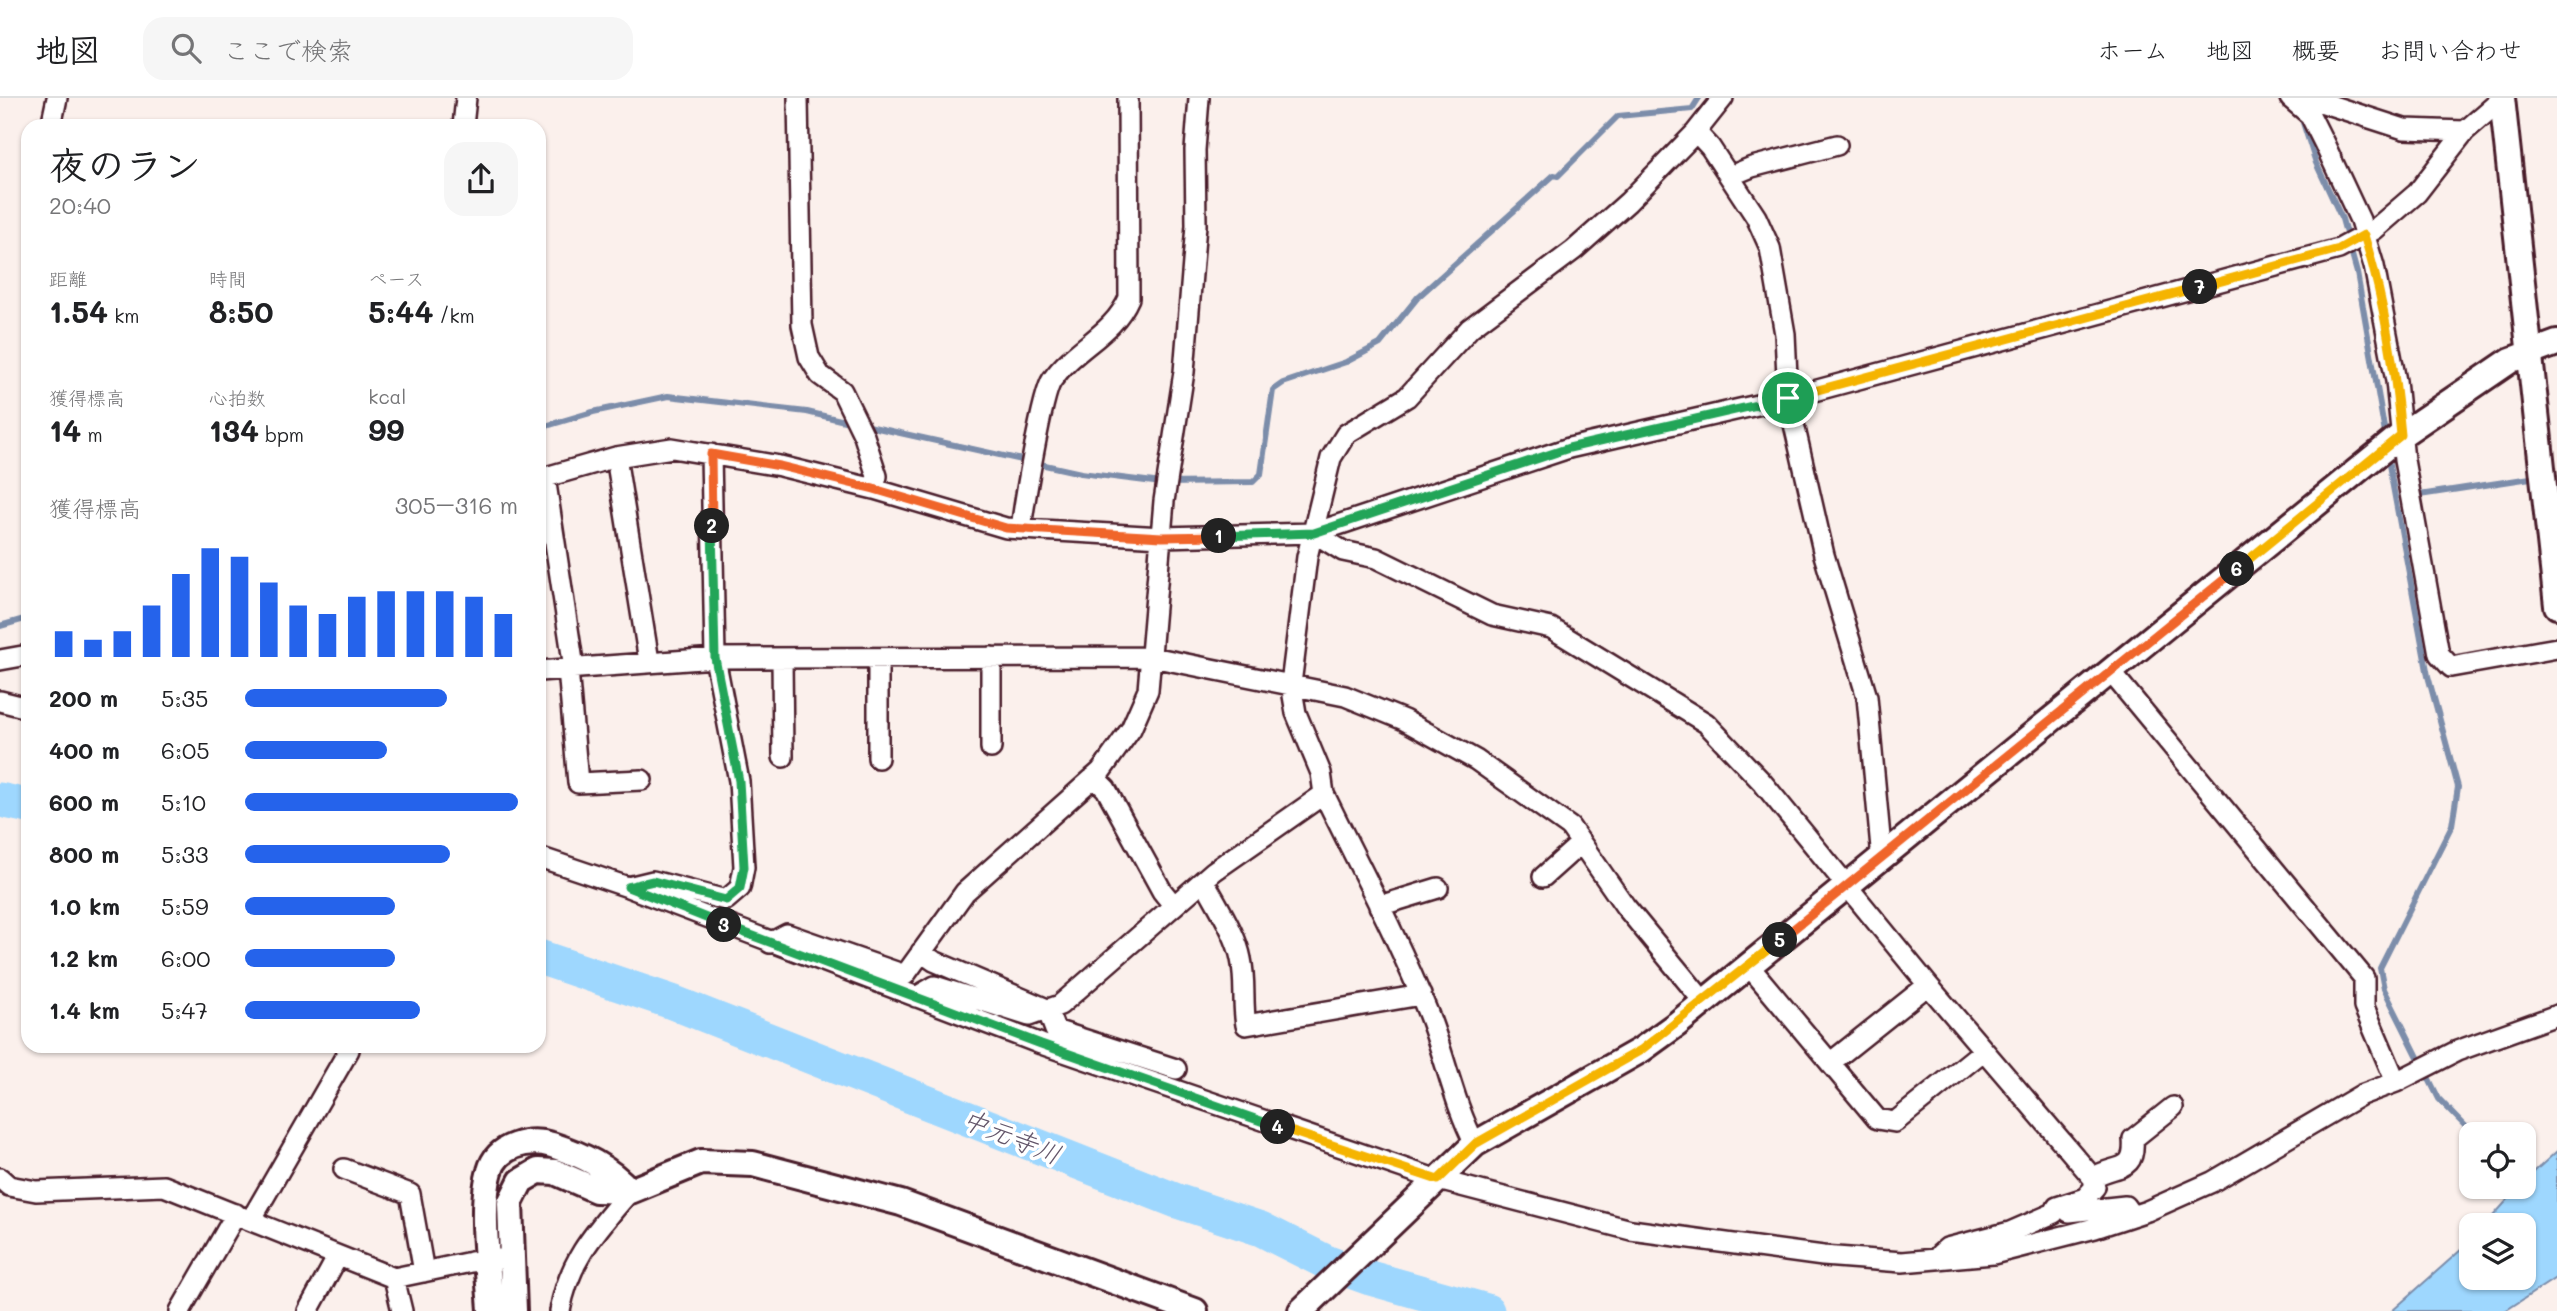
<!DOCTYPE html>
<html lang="ja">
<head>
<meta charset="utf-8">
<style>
  body { margin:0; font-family:Mali,"Klee One",sans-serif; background:#f6f6f6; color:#202124; height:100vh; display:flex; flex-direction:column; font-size:26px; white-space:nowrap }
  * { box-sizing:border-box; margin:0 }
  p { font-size:23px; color:#757577 }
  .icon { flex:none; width:38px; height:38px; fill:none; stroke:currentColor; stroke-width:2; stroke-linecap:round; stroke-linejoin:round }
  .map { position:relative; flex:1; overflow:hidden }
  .drawer { position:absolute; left:21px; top:21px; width:525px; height:934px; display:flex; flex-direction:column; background:#fff; border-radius:21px; box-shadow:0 2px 5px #0004 }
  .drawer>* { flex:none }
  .controls { position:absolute; left:2459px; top:1024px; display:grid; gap:14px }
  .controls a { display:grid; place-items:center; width:77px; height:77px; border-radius:14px; background:#fff; box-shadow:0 2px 5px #0004; font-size:35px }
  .pin { position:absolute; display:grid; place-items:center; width:60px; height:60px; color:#fff; margin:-30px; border:4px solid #fff; border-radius:50%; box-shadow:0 2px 7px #0007 }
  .km { position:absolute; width:35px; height:35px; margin:-18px; border-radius:50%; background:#222; color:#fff; font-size:19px; line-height:35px; text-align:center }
  .round { display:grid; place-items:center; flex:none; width:74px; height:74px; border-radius:21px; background:#f6f6f6 }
  .head { display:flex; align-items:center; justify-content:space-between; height:119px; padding:0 28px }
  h1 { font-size:38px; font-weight:800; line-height:52px }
  .stats { display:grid; grid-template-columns:repeat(3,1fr); gap:10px; height:119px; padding:7px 28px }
  .stats div { display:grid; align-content:center }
  .stats b { font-size:30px; font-weight:800 }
  .stats small { font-size:19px; font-weight:400 }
  .stats p { font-size:19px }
  .chart { height:196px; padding:14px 28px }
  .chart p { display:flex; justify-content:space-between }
  .chart svg { width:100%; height:126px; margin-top:7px; stroke:#2563eb; stroke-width:6 }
  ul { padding:0 28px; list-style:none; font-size:23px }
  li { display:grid; grid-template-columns:112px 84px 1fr; align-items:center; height:52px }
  li i { height:18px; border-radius:9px; background:#2563eb }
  header { display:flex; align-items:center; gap:42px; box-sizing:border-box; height:98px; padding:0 35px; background:#fff; border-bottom:2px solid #e0e0e0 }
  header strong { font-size:33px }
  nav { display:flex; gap:38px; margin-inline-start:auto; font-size:24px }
  .search { width:490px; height:63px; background:#f6f6f6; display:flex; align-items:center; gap:18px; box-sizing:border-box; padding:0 24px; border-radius:21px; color:#757577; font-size:26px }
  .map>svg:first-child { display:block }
  .water { fill:#9ed7fe; stroke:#7c8daa; stroke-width:2 }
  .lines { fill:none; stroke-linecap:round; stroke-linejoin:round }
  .stream { stroke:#7c8daa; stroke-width:6 }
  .river { stroke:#9ed7fe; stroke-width:35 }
  .minor-casing { stroke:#4a1f2b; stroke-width:24 }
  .tertiary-casing { stroke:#4a1f2b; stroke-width:30 }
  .minor { stroke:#fff; stroke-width:19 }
  .tertiary { stroke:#fff; stroke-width:24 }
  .split-1-casing { stroke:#fff; stroke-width:14 }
  .split-2-casing { stroke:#fff; stroke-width:14 }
  .split-3-casing { stroke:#fff; stroke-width:14 }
  .split-4-casing { stroke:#fff; stroke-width:14 }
  .split-5-casing { stroke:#fff; stroke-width:14 }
  .split-6-casing { stroke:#fff; stroke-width:14 }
  .split-7-casing { stroke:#fff; stroke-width:14 }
  .split-8-casing { stroke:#fff; stroke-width:14 }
  .split-1 { stroke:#22a559; stroke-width:9 }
  .split-2 { stroke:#f0652b; stroke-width:9 }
  .split-3 { stroke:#22a559; stroke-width:9 }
  .split-4 { stroke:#22a559; stroke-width:9 }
  .split-5 { stroke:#f5b400; stroke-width:9 }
  .split-6 { stroke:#f0652b; stroke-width:9 }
  .split-7 { stroke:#f5b400; stroke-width:9 }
  .split-8 { stroke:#f5b400; stroke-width:9 }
  .labels { text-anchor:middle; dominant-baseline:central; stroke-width:7; stroke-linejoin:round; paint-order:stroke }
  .water-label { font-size:26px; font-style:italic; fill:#63566a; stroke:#fff }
</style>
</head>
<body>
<header>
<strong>地図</strong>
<div class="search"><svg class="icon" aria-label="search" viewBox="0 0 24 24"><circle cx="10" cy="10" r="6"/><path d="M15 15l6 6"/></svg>ここで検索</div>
<nav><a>ホーム</a><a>地図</a><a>概要</a><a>お問い合わせ</a></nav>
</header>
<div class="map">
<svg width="2557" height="1213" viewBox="0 0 2557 1213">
  <rect width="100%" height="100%" fill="#fbf0ec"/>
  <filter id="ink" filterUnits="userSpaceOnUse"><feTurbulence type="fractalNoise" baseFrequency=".0143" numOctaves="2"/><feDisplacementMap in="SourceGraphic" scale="14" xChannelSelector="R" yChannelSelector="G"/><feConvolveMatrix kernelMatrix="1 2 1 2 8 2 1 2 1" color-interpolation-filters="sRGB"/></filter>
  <g filter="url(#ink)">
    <path class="water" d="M2557,1053V1179L2505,1213H2392L2471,1143V1180H2524V1127H2485L2519,1089L2524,1088V1083Z"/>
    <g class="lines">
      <path class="stream" d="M2300,15L2316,65L2342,121L2357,175L2386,341
        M864,327L1081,375L1162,385L1253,384L1261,376L1273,292L1283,285L1346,264L1380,246L1418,199L1554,77L1558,78L1618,18L1692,11L1699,0
        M539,330L593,314L668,298L807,314L853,325
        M2387,356L2428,578L2458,689L2452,727L2380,870L2384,891L2439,1001L2473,1036
        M2413,398L2537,379
        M0,528L28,520"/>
      <path class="river" d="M0,702L28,708
        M539,859L672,904L1177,1103L1261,1131L1328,1165L1370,1180L1487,1213"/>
      <defs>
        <path id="minor" d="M798,0L802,227L809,259L820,277L842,293L864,338L877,378L874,391
          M2290,0L2310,17L2324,45L2360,122L2374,168L2396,283L2404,362L2439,556L2451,569L2557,550
          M2308,0L2404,31L2465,33
          M51,28L57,0
          M463,28L466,0
          M1696,34L1710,49L1756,119L1770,150L1785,236L1788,300L1824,457L1867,599L1882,761
          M1730,78L1752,69L1837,47
          M711,356L715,560L1152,559L1345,598L1404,622L1476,662L1570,729L1625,808L1704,904
          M616,359L649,563
          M545,379L574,570
          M539,381L616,359L672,350L780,368L874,391L1006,430L1162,439L1314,435L1569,350L1788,300L2339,151L2374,132L2417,95L2465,33L2502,1
          M1021,431C1024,407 1042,296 1052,282C1075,249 1113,237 1129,200L1128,0
          M1314,435L1343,453L1376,460L1492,517L1551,530L1706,625L1762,684L1928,887L2093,1080L2095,1089L2085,1100L2057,1109L2054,1115L2010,1134L1947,1150L1940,1156
          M782,560L783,659
          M0,562L28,557
          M568,571L578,685L642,682
          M539,573L715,560L739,683L744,769L740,790L726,802L653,783L628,789
          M2110,573L2364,880V909L2396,984
          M0,603L28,610
          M991,650V559
          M878,660V560
          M1094,679L1106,691L1162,793L1174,808
          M539,759L628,789L1041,946L1438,1082L1631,1132L1823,1158L1902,1164L1993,1156L2095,1130L2147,1113L2212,1084L2361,997L2396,984L2457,953L2557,917
          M1543,779L1581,745
          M1204,782C1216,806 1236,835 1241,861C1246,883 1242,904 1246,927L1421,897
          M1379,808L1438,790
          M770,845L787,836L905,877L965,794L1101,673L1131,631L1148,592L1164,403L1184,274L1196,127L1195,52L1199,0
          M921,854L934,863L1047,911L1055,932L1176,971
          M1749,868L1877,1021L1895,1024L1983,953
          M916,899L935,888L1029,918L1060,907L1214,773L1324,696
          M1830,965L1928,887
          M1475,1046C1454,1006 1445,958 1428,915C1398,840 1359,768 1324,696L1321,675L1296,615L1291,586L1307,459L1331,360L1346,336L1407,299L1470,230L1574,152L1628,104L1696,34L1723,0
          M344,1071L410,1096L424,1174
          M0,1080L9,1088L36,1093L164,1088L394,1180L471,1164L500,1161
          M2093,1080C2114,1065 2136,1077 2133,1041L2173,1009
          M2069,1114L2125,1108L2132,1118
          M251,1122L349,952
          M394,1180L402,1213
          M180,1213L236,1116
          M308,1213L338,1158
          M560,1213C569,1161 597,1132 630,1093"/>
        <path id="tertiary" d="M2502,0L2557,508
          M491,1213C489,1176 479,1107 490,1073C497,1047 529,1040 552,1047C583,1057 608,1069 630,1093
          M514,1213L510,1105L521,1083L538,1073L555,1074L596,1092L630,1093L701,1064L753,1066L901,1105L1195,1213
          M1301,1213L1475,1046L1641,952L1677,926L2401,337L2511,262L2557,245"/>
      </defs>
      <use href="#minor" class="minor-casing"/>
      <use href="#tertiary" class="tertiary-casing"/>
      <use href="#minor" class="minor"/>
      <use href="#tertiary" class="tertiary"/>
    </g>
  </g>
  <g class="lines" filter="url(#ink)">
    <defs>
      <path id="split-1" d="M1219,438L1314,435L1569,350L1788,300"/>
      <path id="split-2" d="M712,428L711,356L780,368L874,391L1006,430L1162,439L1219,438"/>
      <path id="split-3" d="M712,428L715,560L739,683L744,769L740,790L726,802L653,783L628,789L724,827"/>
      <path id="split-4" d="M724,827L1041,946L1278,1029"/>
      <path id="split-5" d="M1278,1029L1438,1082L1475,1046L1641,952L1780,842"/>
      <path id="split-6" d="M1780,842L2237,471"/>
      <path id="split-7" d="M2200,189L2339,151L2364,137C2384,202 2395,270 2401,337L2237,471"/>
      <path id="split-8" d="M1788,300L2200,189"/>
    </defs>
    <use href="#split-1" class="split-1-casing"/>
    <use href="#split-2" class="split-2-casing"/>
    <use href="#split-3" class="split-3-casing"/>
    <use href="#split-4" class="split-4-casing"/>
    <use href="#split-5" class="split-5-casing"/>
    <use href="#split-6" class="split-6-casing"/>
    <use href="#split-7" class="split-7-casing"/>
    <use href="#split-8" class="split-8-casing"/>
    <use href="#split-1" class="split-1"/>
    <use href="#split-2" class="split-2"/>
    <use href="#split-3" class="split-3"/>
    <use href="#split-4" class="split-4"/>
    <use href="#split-5" class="split-5"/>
    <use href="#split-6" class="split-6"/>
    <use href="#split-7" class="split-7"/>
    <use href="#split-8" class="split-8"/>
  </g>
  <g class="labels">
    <g class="water-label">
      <text transform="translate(1012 1038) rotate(22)">中元寺川</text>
    </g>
  </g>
</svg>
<div class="controls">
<a><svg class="icon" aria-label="locate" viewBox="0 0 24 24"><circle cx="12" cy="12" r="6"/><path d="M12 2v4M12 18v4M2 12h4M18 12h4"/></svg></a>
<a><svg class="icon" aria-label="layers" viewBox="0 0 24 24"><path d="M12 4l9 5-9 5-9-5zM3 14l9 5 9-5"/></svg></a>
</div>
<div class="pin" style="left:1788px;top:300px;background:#1e9e55"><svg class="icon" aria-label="arrive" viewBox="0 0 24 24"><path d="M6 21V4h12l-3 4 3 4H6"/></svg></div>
<b class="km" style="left:1219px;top:438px">1</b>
<b class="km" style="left:712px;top:428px">2</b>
<b class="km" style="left:724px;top:827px">3</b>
<b class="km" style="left:1278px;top:1029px">4</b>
<b class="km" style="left:1780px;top:842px">5</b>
<b class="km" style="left:2237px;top:471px">6</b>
<b class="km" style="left:2200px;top:189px">7</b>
<section class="drawer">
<div class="head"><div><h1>夜のラン</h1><p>20:40</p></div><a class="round"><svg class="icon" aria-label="share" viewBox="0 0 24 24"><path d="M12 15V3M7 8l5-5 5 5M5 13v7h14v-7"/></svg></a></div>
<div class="stats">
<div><p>距離</p><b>1.54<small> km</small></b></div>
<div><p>時間</p><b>8:50</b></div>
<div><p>ペース</p><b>5:44<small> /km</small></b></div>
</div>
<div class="stats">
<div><p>獲得標高</p><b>14<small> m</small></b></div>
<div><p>心拍数</p><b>134<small> bpm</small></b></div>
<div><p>kcal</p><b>99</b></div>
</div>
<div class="chart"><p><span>獲得標高</span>305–316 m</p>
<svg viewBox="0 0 160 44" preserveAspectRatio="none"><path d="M5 44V35M15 44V38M25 44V35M35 44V26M45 44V15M55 44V6M65 44V9M75 44V18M85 44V26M95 44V29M105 44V23M115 44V21M125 44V21M135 44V21M145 44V23M155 44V29"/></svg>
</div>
<ul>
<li><b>200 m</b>5:35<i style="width:74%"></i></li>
<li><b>400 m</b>6:05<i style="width:52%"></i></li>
<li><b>600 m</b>5:10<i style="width:100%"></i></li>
<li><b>800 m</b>5:33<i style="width:75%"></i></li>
<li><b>1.0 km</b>5:59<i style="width:55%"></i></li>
<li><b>1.2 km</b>6:00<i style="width:55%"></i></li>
<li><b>1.4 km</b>5:47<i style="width:64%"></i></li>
</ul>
</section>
</div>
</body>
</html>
